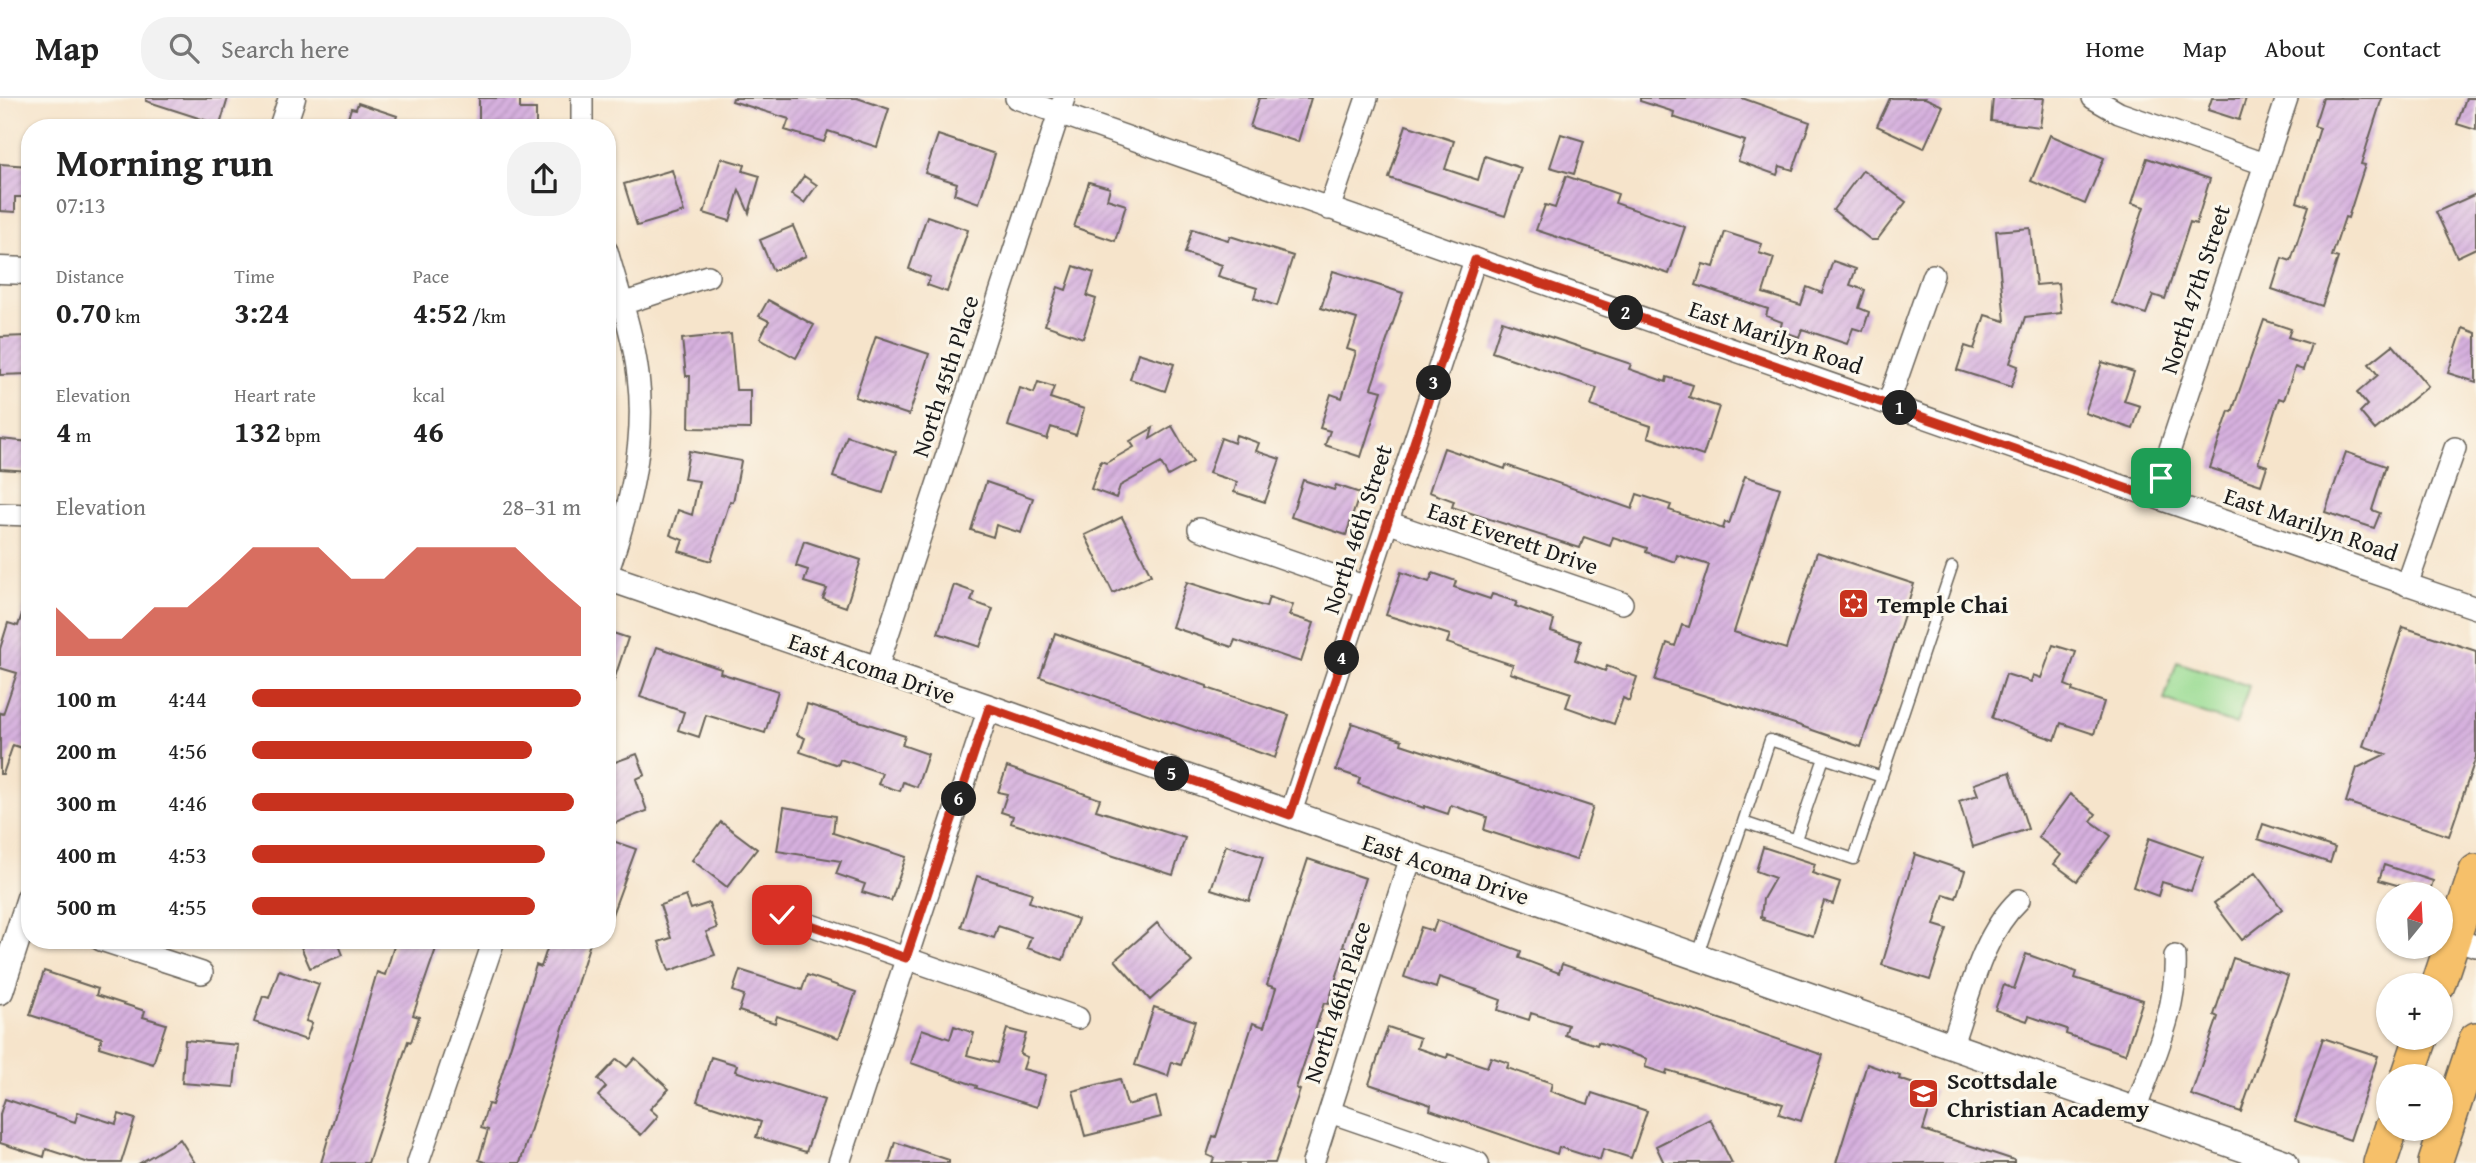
<!DOCTYPE html>
<html lang="en">
<head>
<meta charset="utf-8">
<style>
  body { margin:0; font-family:"Gentium Book Plus",serif; background:#f2f2f2; color:#222; height:100vh; display:flex; flex-direction:column; font-size:26px; white-space:nowrap }
  * { box-sizing:border-box; margin:0 }
  p { font-size:23px; color:#767676 }
  .icon { flex:none; width:38px; height:38px; fill:none; stroke:currentColor; stroke-width:2; stroke-linecap:round; stroke-linejoin:round }
  .map { position:relative; flex:1; overflow:hidden }
  .drawer { position:absolute; left:21px; top:21px; width:595px; height:830px; display:flex; flex-direction:column; background:#fff; border-radius:28px; box-shadow:0 2px 5px #0004 }
  .drawer>* { flex:none }
  .needle { width:46px; rotate:18deg }
  .controls { position:absolute; left:2376px; top:784px; display:grid; gap:14px }
  .controls a { display:grid; place-items:center; width:77px; height:77px; border-radius:50%; background:#fff; box-shadow:0 2px 5px #0004; font-size:35px }
  .pin { position:absolute; display:grid; place-items:center; width:60px; height:60px; color:#fff; margin:-30px; border-radius:14px; box-shadow:0 4px 10px #0006 }
  .km { position:absolute; width:35px; height:35px; margin:-18px; border-radius:50%; background:#222; color:#fff; font-size:19px; line-height:35px; text-align:center }
  .round { display:grid; place-items:center; flex:none; width:74px; height:74px; border-radius:28px; background:#f2f2f2 }
  .summary { display:flex; align-items:center; justify-content:space-between; height:119px; padding:0 35px }
  h1 { font-size:38px; font-weight:700; line-height:52px }
  .stats { display:grid; grid-template-columns:repeat(3,1fr); gap:10px; height:119px; padding:7px 35px }
  .stats div { display:grid; align-content:center }
  .stats b { font-size:30px; font-weight:700 }
  .stats small { font-size:19px; font-weight:400 }
  .stats p { font-size:19px }
  .chart { height:196px; padding:14px 35px }
  .chart p { display:flex; justify-content:space-between }
  .chart svg { width:100%; height:126px; margin-top:7px; fill:#c8321e; opacity:.7 }
  ul { padding:0 35px; list-style:none; font-size:23px }
  li { display:grid; grid-template-columns:112px 84px 1fr; align-items:center; height:52px }
  li i { height:18px; border-radius:9px; background:#c8321e }
  header { display:flex; align-items:center; gap:42px; box-sizing:border-box; height:98px; padding:0 35px; background:#fff; border-bottom:2px solid #e0e0e0 }
  header strong { font-size:33px }
  nav { display:flex; gap:38px; margin-inline-start:auto; font-size:24px }
  .search { width:490px; height:63px; background:#f2f2f2; display:flex; align-items:center; gap:18px; box-sizing:border-box; padding:0 24px; border-radius:28px; color:#767676; font-size:26px }
  .map>svg:first-child { display:block }
  .garden { fill:#99db92; stroke:#5a7c57; stroke-width:2 }
  .building { fill:url(#building-hatch) }
  .lines { fill:none; stroke-linecap:round; stroke-linejoin:round }
  .service-casing { stroke:#686259; stroke-width:13 }
  .minor-casing { stroke:#686259; stroke-width:24 }
  .tertiary-casing { stroke:#686259; stroke-width:29 }
  .primary-casing { stroke:#686259; stroke-width:36 }
  .service { stroke:#fff; stroke-width:10 }
  .minor { stroke:#fff; stroke-width:21 }
  .tertiary { stroke:#fff; stroke-width:26 }
  .primary { stroke:#f6c06b; stroke-width:33 }
  .route-casing { stroke:#fff; stroke-width:14 }
  .route { stroke:#c8321e; stroke-width:9 }
  .labels { text-anchor:middle; dominant-baseline:central; stroke-width:6; stroke-linejoin:round; paint-order:stroke }
  .street-label { font-size:24px; fill:#1c1c1c; stroke:#fbf7ec }
  .poi-label { font-size:24px; font-weight:bold; fill:#1c1c1c; stroke:#fbf7ec; text-anchor:start }
</style>
</head>
<body>
<header>
<strong>Map</strong>
<div class="search"><svg class="icon" aria-label="search" viewBox="0 0 24 24"><circle cx="10" cy="10" r="6"/><path d="M15 15l6 6"/></svg>Search here</div>
<nav><a>Home</a><a>Map</a><a>About</a><a>Contact</a></nav>
</header>
<div class="map">
<svg width="2476" height="1065" viewBox="0 0 2476 1065">
  <defs>
    <pattern id="building-hatch" width="6" height="6" patternUnits="userSpaceOnUse" patternTransform="scale(1.75)"><rect width="6" height="6" fill="#d6b0de"/><path d="M-1 1l2-2M0 6l6-6M5 7l2-2" fill="none" stroke="#b797be"/></pattern>
  </defs>
  <rect width="100%" height="100%" fill="#fbf7ec"/>
  <filter id="ink" filterUnits="userSpaceOnUse"><feTurbulence type="fractalNoise" baseFrequency=".0143" numOctaves="2"/><feDisplacementMap in="SourceGraphic" scale="14" xChannelSelector="R" yChannelSelector="G"/><feConvolveMatrix kernelMatrix="1 2 1 2 8 2 1 2 1" color-interpolation-filters="sRGB"/></filter>
  <filter id="wash" filterUnits="userSpaceOnUse"><feTurbulence type="fractalNoise" baseFrequency=".00686" numOctaves="4" result="noise"/><feDisplacementMap in="SourceGraphic" scale="28" xChannelSelector="R" yChannelSelector="G"/><feGaussianBlur stdDeviation="1.57" result="paint"/><feColorMatrix in="noise" values="0 0 0 0 0 0 0 0 0 0 0 0 0 0 0 0 0 1.4 0 .05"/><feComposite in="paint" operator="in"/></filter>
  <g filter="url(#wash)">
    <rect width="100%" height="100%" fill="#f6e4cb"/>
    <path class="garden" d="M2177,564L2249,588L2236,627L2164,602Z"/>
    <g id="blocks">
      <path class="building" d="M146,0H228L220,27L146,3Z
        M479,0H520V11H536V30H479Z
        M733,0H857L889,11L877,49L828,33L824,44L785,32L789,21L732,3Z
        M1259,0H1311L1298,44L1250,29Z
        M1640,0H1742L1810,24L1793,72L1780,68L1777,77L1738,63L1745,43L1673,19L1674,14L1640,3Z
        M1890,0H1925L1943,8L1924,50L1877,28Z
        M1993,0H2044L2040,29L1991,23Z
        M2212,0H2246L2239,22L2208,12Z
        M2323,0H2382L2361,66L2365,67L2348,120L2345,119L2332,158L2338,160L2322,208L2272,191L2282,160L2291,163L2309,108L2297,104L2320,30L2314,28Z
        M2466,0H2476V32L2457,26Z
        M358,5L397,18L393,30H345L351,10L356,11Z
        M1406,27L1454,43L1445,71L1478,82L1485,58L1521,70L1505,118L1389,80Z
        M1561,36L1584,43L1574,76L1550,69Z
        M938,37L995,56L979,105L954,96L957,85L925,75Z
        M2050,37L2104,60L2085,106L2031,83Z
        M721,60L745,67L743,73L760,78L749,115L739,92L730,123L704,115Z
        M2147,60L2210,81L2196,126L2190,124L2165,201L2153,197L2146,216L2112,205L2144,109L2132,105Z
        M0,66L30,68V99H15V114L0,113Z
        M672,72L684,114L637,128L624,86Z
        M1863,72L1906,104L1877,142H1871L1833,112Z
        M804,78L817,87L804,105L791,96Z
        M1566,78L1618,96L1615,105L1685,129L1669,176L1536,132L1545,107L1555,110Z
        M1089,84L1110,90L1107,101L1126,107L1115,143L1074,129Z
        M2476,96V150L2457,159L2436,114Z
        M927,118L968,132L947,194L927,187L930,179L909,171Z
        M793,128L806,158L773,173L760,142Z
        M2030,130L2036,187L2058,185L2061,215L2025,219L2010,265L2018,268L2011,289L1957,272L1965,248L1974,251L1985,217L2005,223L1996,133Z
        M1192,131L1228,142L1230,138L1293,158L1277,208L1254,200L1257,190L1218,178L1222,167L1185,155Z
        M1725,134L1762,146L1759,155L1774,160L1763,195L1801,207L1807,189L1822,195L1833,163L1856,171L1850,187L1865,192L1859,210L1869,214L1863,233L1853,230L1847,246L1802,231L1799,239L1780,232L1782,224L1766,218L1768,211L1696,187L1703,166L1714,169Z
        M1074,168L1094,175L1087,198L1096,201L1083,240L1045,227L1058,189L1066,192Z
        M1333,173L1403,195L1371,290L1382,293L1361,359L1325,347L1330,333L1320,330L1331,296L1342,300L1356,254L1347,251L1357,221L1321,210Z
        M768,202L814,227L796,260L760,240L769,223L759,218Z
        M2264,222L2291,231L2288,239L2311,246L2303,272L2295,269L2284,302L2279,300L2258,365L2267,368L2261,387L2210,370L2229,313L2232,314Z
        M1502,223L1631,266L1629,271L1666,284L1667,279L1693,287L1689,299L1719,309L1703,358L1648,339L1651,328L1591,308L1597,290L1492,254Z
        M2463,230L2476,235V284L2448,275Z
        M731,236L736,292H750V331L689,330L690,278H686L682,241Z
        M27,238L28,276L0,277V239Z
        M876,238L929,256L909,317L855,299Z
        M2393,247L2428,288L2375,332L2360,314L2367,307L2357,295L2378,277L2369,266Z
        M1138,255L1174,266L1165,293L1130,281Z
        M2102,264L2134,274L2124,303L2140,308L2133,331L2085,315Z
        M1038,284L1054,289L1050,300L1084,311L1076,337L1051,329L1047,341L1008,328L1020,290L1034,295Z
        M1172,328L1193,364L1168,378L1161,365L1120,388L1116,400L1091,391L1101,363L1106,365L1134,349L1130,343L1153,330L1150,341Z
        M1236,337L1259,345L1256,353L1280,361L1265,404L1234,394L1237,384L1209,375L1221,340L1234,345Z
        M847,338L896,354L883,395L833,379Z
        M0,341L30,344V373L0,371Z
        M1444,350L1505,371L1506,367L1632,411L1637,396L1671,407L1669,412L1723,431L1725,424L1729,426L1745,378L1780,390L1734,534L1786,551L1817,454L1914,486L1861,649L1798,627L1655,582L1667,545L1675,548L1682,527L1689,529L1709,467L1677,457L1675,464L1646,454L1647,450L1613,439L1610,448L1584,439L1580,450L1452,409L1454,403L1429,394Z
        M689,353L741,363L733,404L730,403L711,463L679,453L683,442L670,437L678,412L692,417L699,383L684,381Z
        M2346,354L2386,368L2372,412L2380,415L2374,430L2325,414Z
        M1303,382L1334,392L1336,387L1360,395L1346,437L1291,419Z
        M986,384L1033,400L1021,435L996,427L993,439L971,432Z
        M1122,419L1151,477L1113,495L1085,437Z
        M804,443L861,462L846,509L823,501L827,491L804,484L808,472L796,468Z
        M1401,474L1429,484L1433,475L1456,483L1454,489L1490,501L1492,496L1517,504L1515,508L1554,522L1551,533L1581,543L1575,562L1605,573L1607,568L1637,579L1629,603L1623,600L1614,626L1566,609L1571,595L1510,575L1513,567L1447,545L1450,537L1386,517Z
        M1187,484L1266,509L1269,499L1293,507L1289,517L1314,525L1301,564L1235,542L1232,549L1172,529Z
        M954,487L974,494L971,503L993,511L980,549L938,535Z
        M27,501L30,502V637L25,651L13,647L3,676H0V615L3,616L17,575L0,570V551L8,525L18,528Z
        M2403,529L2476,553V659L2449,738L2346,704L2357,670L2386,656L2363,648Z
        M607,533L628,540L610,594L607,593Z
        M1055,535L1207,588V590L1289,617L1275,660L1040,579Z
        M2053,547L2076,554L2065,587L2073,590L2072,593L2104,604L2094,636L2061,625L2055,642L1992,620L2006,576L2031,584L2033,577L2041,580Z
        M657,549L721,571L720,575L778,593L765,635L706,617L699,639L678,632L684,614L640,599Z
        M807,606L905,638L902,647L928,656L917,689L903,684L900,693L878,686L882,675L840,661L838,667L800,654L805,640L797,637Z
        M1352,625L1402,642L1401,646L1593,709L1576,762L1484,732L1487,719L1451,707L1448,716L1424,708V710L1358,686L1360,680L1336,672Z
        M637,656L645,677L636,681L647,713L607,728V667Z
        M1007,669L1100,701L1096,712L1185,740L1173,777L1011,725L1013,718L1001,714L1007,696L998,694Z
        M2010,674L2028,731L1973,749L1959,703L1978,697L1974,686Z
        M2070,696L2096,716L2091,723L2111,738L2077,783L2054,766L2061,757L2038,739Z
        M784,709L835,718L833,735L906,759L891,803L862,794L865,786L836,776L841,763L777,753Z
        M721,724L757,751L727,789L692,762Z
        M2263,726L2335,750L2330,765L2258,741Z
        M2149,740L2203,759L2191,793L2162,784L2158,798L2133,789Z
        M607,741L636,751L610,822H607Z
        M1226,747L1263,759L1249,803L1211,791Z
        M1763,749L1815,766L1812,775L1840,784L1833,806L1824,803L1813,838L1763,822L1764,820L1761,819L1763,801L1775,780L1756,773Z
        M1915,756L1965,773L1956,800L1944,796L1934,827L1947,831L1930,882L1882,867Z
        M1308,761L1365,780L1343,848L1346,849L1328,906L1324,905L1296,990L1300,992L1275,1065H1212L1214,1060L1207,1057L1213,1038L1216,1039L1253,925L1264,929L1276,890L1267,887Z
        M2384,767L2433,783L2429,796L2379,782Z
        M2255,775L2282,811L2242,842L2214,805Z
        M977,778L1032,795L1029,804L1078,821L1063,862L1027,850L1031,839L998,828L994,840L961,829Z
        M686,798L691,811L709,805L717,830L706,834L715,857L669,873L659,844L671,840L660,807Z
        M1437,822L1521,853L1519,860L1559,875L1562,866L1823,957L1801,1023L1779,1016L1783,1006L1667,972L1666,976L1645,969L1647,961L1598,944L1597,947L1565,937L1568,927L1531,915L1529,922L1498,912L1501,902L1476,893L1477,892L1439,879L1436,890L1404,879L1421,829L1433,833Z
        M1157,825L1192,864L1150,902L1115,862Z
        M320,842H337L343,857L310,870L301,849Z
        M396,842H439L413,917L419,919L411,944L408,943L368,1065H321L377,874L385,877Z
        M550,842H591L520,1065H487L479,1062L488,1032L481,1030L488,1006L492,1007L536,867L541,869Z
        M2026,856L2077,874L2075,880L2143,902L2125,956L2066,936L2067,931L2029,918L2027,923L1995,912L2004,887L2014,891Z
        M2233,860L2288,878L2241,1014L2191,997L2218,919L2214,917Z
        M279,872L319,886L306,923L312,925L306,942L254,924L263,898L269,900Z
        M740,872L802,892L807,877L856,894L839,940L777,918L775,925L739,913L744,897L733,893Z
        M44,873L98,891L96,897L145,913L143,919L166,926L153,966L99,949L102,940L30,917Z
        M1154,909L1195,923L1181,967L1172,964L1168,978L1135,967Z
        M954,928L974,935L967,957L997,965L1007,931L1026,936L1020,956L1027,959L1023,971L1046,977L1037,1009L976,990L977,988L911,965L922,931L950,941Z
        M1388,929L1420,940L1417,950L1447,960L1448,956L1487,969L1491,959L1509,965L1507,970L1552,985L1550,993L1588,1006L1592,995L1647,1013L1631,1060L1603,1051L1600,1062L1559,1049L1557,1056L1430,1012L1431,1007L1369,986Z
        M2323,940L2378,958L2350,1042L2295,1023Z
        M185,942L238,947L234,989L182,985Z
        M711,959L737,967L735,973L824,1002L806,1054L756,1039L761,1024L697,1003Z
        M635,960L669,991L650,1011L658,1018L641,1037L598,998L606,989L598,981L617,961L627,969Z
        M1867,966L1900,978L1899,981L1935,993L1923,1032L2014,1062V1065H1836Z
        M1120,981L1127,1007L1156,999L1161,1019L1085,1038L1073,993Z
        M5,1001L75,1024L78,1014L116,1026L119,1016L135,1021L121,1065H89L46,1051L44,1059L0,1045V1016Z
        M1710,1021L1732,1065H1664L1656,1048Z
        M180,1041L195,1065H140Z
        M895,1044L949,1062V1065H889Z"/>
    </g>
  </g>
  <g filter="url(#ink)">
    <use href="#blocks" fill-opacity="0" stroke="#686259" stroke-width="2"/>
    <g class="lines">
      <defs>
        <path id="service" d="M1743,724L1770,642L1882,679
          M1796,741L1824,660
          M1697,859L1743,724L1854,761L1952,469"/>
        <path id="minor" d="M582,0V30
          M1016,0L2064,368L2476,510
          M2093,0L2119,15L2264,66
          M1329,111L1367,0
          M607,153C618,193 633,235 638,277C647,346 629,411 607,476
          M622,206L708,178
          M1888,306L1933,177
          M2154,399L2287,0
          M0,416L30,417
          M1387,424L1622,505
          M1199,431L1366,489
          M2407,487L2455,350
          M876,573L1064,0
          M1290,717L1475,162
          M782,817L1078,920
          M2453,841L2476,848
          M101,842L202,875
          M1951,949C1969,900 1981,838 2019,802
          M2135,1013C2152,963 2178,912 2175,858
          M1330,1014L1478,1065
          M418,1065L494,842
          M839,1065L989,610
          M1313,1065L1411,759"/>
        <path id="tertiary" d="M282,30L292,0
          M0,172L30,173
          M607,479L989,610L2285,1065
          M0,893L30,800"/>
        <path id="primary" d="M2438,887L2476,773
          M2408,978L2421,940
          M2380,1065L2391,1031
          M2435,1065L2476,941"/>
      </defs>
      <use href="#service" class="service-casing"/>
      <use href="#minor" class="minor-casing"/>
      <use href="#tertiary" class="tertiary-casing"/>
      <use href="#primary" class="primary-casing"/>
      <use href="#service" class="service"/>
      <use href="#minor" class="minor"/>
      <use href="#tertiary" class="tertiary"/>
      <use href="#primary" class="primary"/>
    </g>
  </g>
  <g class="lines" filter="url(#ink)">
    <defs>
      <path id="route" d="M782,817L906,860L989,610L1290,717L1475,162L2154,400L2161,380"/>
    </defs>
    <use href="#route" class="route-casing"/>
    <use href="#route" class="route"/>
  </g>
  <defs>
    <symbol id="synagogue-square" viewBox="-11 -11 22 22"><rect x="-9" y="-9" width="18" height="18" rx="4" fill="#c8321e" stroke="#fbf7ec"/><path d="M0-6.5L5.6 3.2H-5.6ZM0 6.5L5.6-3.2H-5.6Z" fill="#fff"/></symbol>
    <symbol id="school-square" viewBox="-11 -11 22 22"><rect x="-9" y="-9" width="18" height="18" rx="4" fill="#c8321e" stroke="#fbf7ec"/><path d="M0-5L7-2L0 1L-7-2ZM-4 1L0 2.5L4 1V4Q0 6-4 4Z" fill="#fff"/></symbol>
  </defs>
  <g fill-rule="evenodd">
    <use href="#synagogue-square" x="1836" y="488" width="35" height="35"/>
    <use href="#school-square" x="1906" y="978" width="35" height="35"/>
  </g>
  <g class="labels">
    <g class="street-label">
      <text transform="translate(2195 191) rotate(-72)">North 47th Street</text>
      <text transform="translate(1776 239) rotate(19)">East Marilyn Road</text>
      <text transform="translate(945 278) rotate(-72)">North 45th Place</text>
      <text transform="translate(2311 426) rotate(19)">East Marilyn Road</text>
      <text transform="translate(1357 431) rotate(-72)">North 46th Street</text>
      <text transform="translate(1513 440) rotate(19)">East Everett Drive</text>
      <text transform="translate(872 570) rotate(19)">East Acoma Drive</text>
      <text transform="translate(1446 771) rotate(19)">East Acoma Drive</text>
      <text transform="translate(1337 904) rotate(-72)">North 46th Place</text>
    </g>
    <g class="poi-label">
      <text x="1877" y="506">Temple Chai</text>
      <text x="1947" y="982">Scottsdale<tspan x="1947" dy="28">Christian Academy</tspan></text>
    </g>
  </g>
</svg>
<div class="controls">
<a><svg class="needle" viewBox="-14 -14 28 28"><path d="M0-13l5 13h-10z" fill="#e53935"/><path d="M0 13l5-13h-10z" fill="#767676"/></svg></a>
<a>+</a>
<a>−</a>
</div>
<div class="pin" style="left:2161px;top:380px;background:#1e9e55"><svg class="icon" aria-label="arrive" viewBox="0 0 24 24"><path d="M6 21V4h12l-3 4 3 4H6"/></svg></div>
<div class="pin" style="left:782px;top:817px;background:#d93025"><svg class="icon" aria-label="check" viewBox="0 0 24 24"><path d="M5 12l5 5 9-10"/></svg></div>
<b class="km" style="left:1900px;top:310px">1</b>
<b class="km" style="left:1626px;top:215px">2</b>
<b class="km" style="left:1434px;top:285px">3</b>
<b class="km" style="left:1342px;top:560px">4</b>
<b class="km" style="left:1172px;top:676px">5</b>
<b class="km" style="left:959px;top:701px">6</b>
<section class="drawer">
<div class="summary"><div><h1>Morning run</h1><p>07:13</p></div><a class="round"><svg class="icon" aria-label="share" viewBox="0 0 24 24"><path d="M12 15V3M7 8l5-5 5 5M5 13v7h14v-7"/></svg></a></div>
<div class="stats">
<div><p>Distance</p><b>0.70<small> km</small></b></div>
<div><p>Time</p><b>3:24</b></div>
<div><p>Pace</p><b>4:52<small> /km</small></b></div>
</div>
<div class="stats">
<div><p>Elevation</p><b>4<small> m</small></b></div>
<div><p>Heart rate</p><b>132<small> bpm</small></b></div>
<div><p>kcal</p><b>46</b></div>
</div>
<div class="chart"><p><span>Elevation</span>28–31 m</p>
<svg viewBox="0 0 160 44" preserveAspectRatio="none"><path d="M0 44V27L10 38L20 38L30 27L40 27L50 17L60 6L70 6L80 6L90 17L100 17L110 6L120 6L130 6L140 6L150 17L160 27V44z"/></svg>
</div>
<ul>
<li><b>100 m</b>4:44<i style="width:100%"></i></li>
<li><b>200 m</b>4:56<i style="width:85%"></i></li>
<li><b>300 m</b>4:46<i style="width:98%"></i></li>
<li><b>400 m</b>4:53<i style="width:89%"></i></li>
<li><b>500 m</b>4:55<i style="width:86%"></i></li>
</ul>
</section>
</div>
</body>
</html>
